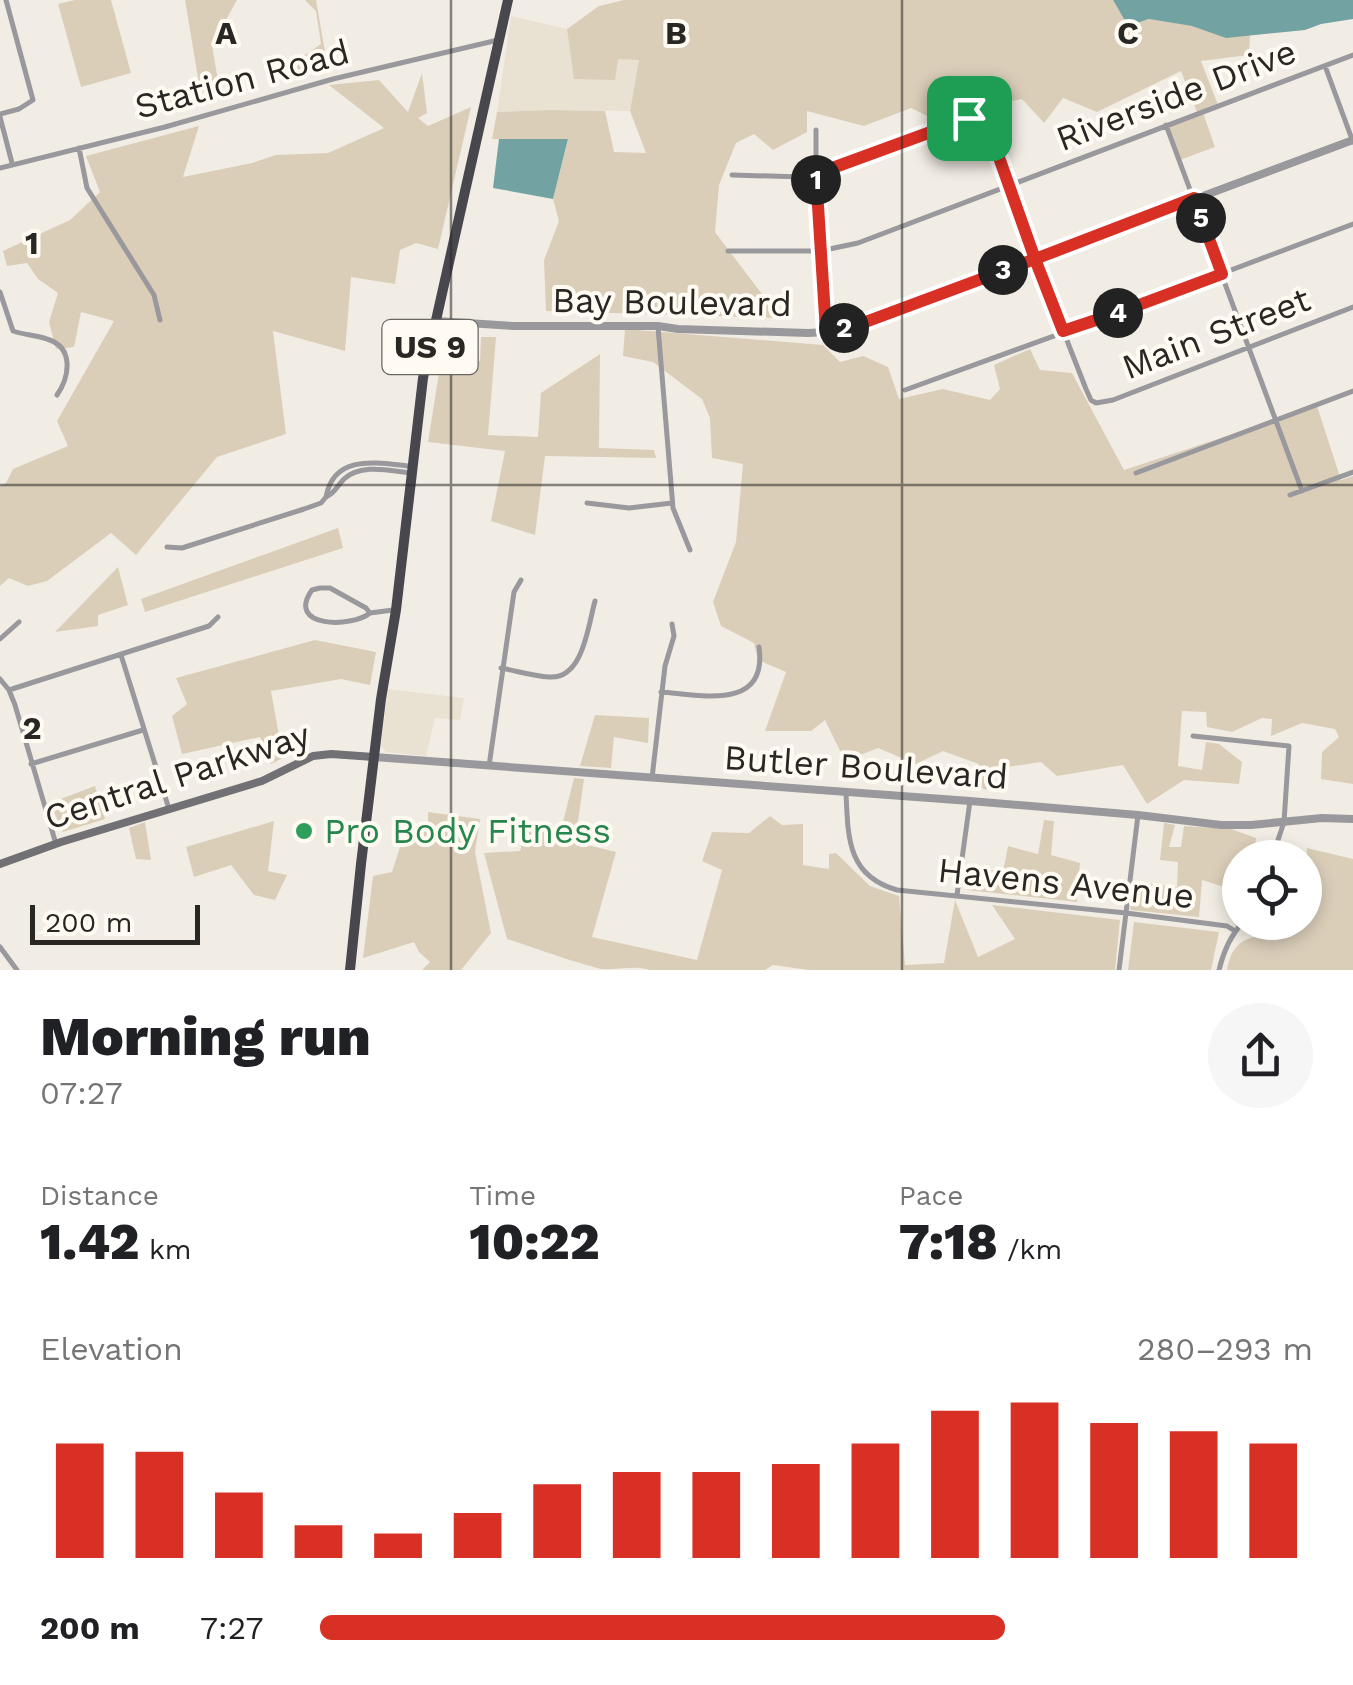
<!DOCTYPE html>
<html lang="en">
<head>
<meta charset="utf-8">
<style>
  body { margin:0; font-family:"Work Sans",sans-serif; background:#f6f6f6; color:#202124; height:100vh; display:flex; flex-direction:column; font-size:38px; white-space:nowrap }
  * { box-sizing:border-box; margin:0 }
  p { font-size:32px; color:#757577 }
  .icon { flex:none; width:55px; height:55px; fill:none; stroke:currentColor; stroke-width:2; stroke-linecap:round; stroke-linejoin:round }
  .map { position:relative; height:970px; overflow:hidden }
  .side { display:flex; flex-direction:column; background:#fff; flex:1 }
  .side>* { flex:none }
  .fabs { position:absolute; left:1222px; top:840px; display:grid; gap:20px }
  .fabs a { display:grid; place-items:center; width:100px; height:100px; border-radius:50%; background:#fff; box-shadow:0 5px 15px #0003; font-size:50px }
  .scale { position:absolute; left:30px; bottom:25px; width:170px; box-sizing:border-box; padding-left:10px; border:5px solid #292724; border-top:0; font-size:28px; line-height:35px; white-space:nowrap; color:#292724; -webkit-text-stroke:8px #fffbf3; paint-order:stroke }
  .pin { position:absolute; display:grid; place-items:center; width:85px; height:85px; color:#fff; margin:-42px; border-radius:20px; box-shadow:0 5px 15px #0006 }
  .km { position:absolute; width:50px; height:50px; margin:-25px; border-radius:50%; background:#222; color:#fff; font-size:28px; line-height:50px; text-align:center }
  .round { display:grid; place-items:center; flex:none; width:105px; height:105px; border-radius:52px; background:#f6f6f6 }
  .headline { display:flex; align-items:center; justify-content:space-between; height:170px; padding:0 40px }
  h1 { font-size:55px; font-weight:800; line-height:75px }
  .metrics { display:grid; grid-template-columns:repeat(3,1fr); gap:15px; height:170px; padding:10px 40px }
  .metrics div { display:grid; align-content:center }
  .metrics b { font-size:50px; font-weight:800 }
  .metrics small { font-size:28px; font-weight:400 }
  .metrics p { font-size:28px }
  .chart { height:280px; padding:20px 40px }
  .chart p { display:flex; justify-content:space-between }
  .chart svg { width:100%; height:180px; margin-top:10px; stroke:#d93025; stroke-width:6 }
  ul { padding:0 40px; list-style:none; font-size:32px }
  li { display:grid; grid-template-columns:160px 120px 1fr; align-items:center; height:75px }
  li i { height:25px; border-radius:12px; background:#d93025 }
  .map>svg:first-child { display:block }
  .built { fill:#e9e1d1 }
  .green { fill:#daceb9 }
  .water { fill:#72a2a1 }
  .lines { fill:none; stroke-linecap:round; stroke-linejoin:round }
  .minor { stroke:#99989c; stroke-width:5 }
  .tertiary { stroke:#99989c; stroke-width:8 }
  .secondary { stroke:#707075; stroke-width:8 }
  .trunk { stroke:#48474e; stroke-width:10 }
  .route-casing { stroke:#fff; stroke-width:20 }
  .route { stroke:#d93025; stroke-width:12 }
  .grid { fill:none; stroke:#292724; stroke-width:2.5; stroke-opacity:0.55 }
  .leisure-dot { fill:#2e9e5b; stroke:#fffbf3; stroke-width:4 }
  .labels { text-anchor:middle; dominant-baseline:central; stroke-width:8; stroke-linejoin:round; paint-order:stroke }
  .shield { fill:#fffbf3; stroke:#696762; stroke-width:2.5 }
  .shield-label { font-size:32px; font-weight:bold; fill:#292724 }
  .street-label { font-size:35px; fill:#292724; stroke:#fffbf3 }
  .leisure-label { font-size:35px; fill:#27864d; stroke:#fffbf3; text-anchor:start }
  .grid-label { font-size:32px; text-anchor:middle; font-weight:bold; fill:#292724; stroke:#fffbf3; stroke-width:8; stroke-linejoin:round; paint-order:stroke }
</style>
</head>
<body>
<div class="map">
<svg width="1353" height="970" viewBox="0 0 1353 970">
  <rect width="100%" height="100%" fill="#f2ede4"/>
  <path class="built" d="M511,16L567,29L575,79L618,59L639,60L630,111L550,110L497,112Z
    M388,689L464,698L460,720L435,718L426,756L386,752L381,746Z"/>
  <path class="green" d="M75,0H111L131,73L81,87L58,4Z
    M185,0H237L212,45L221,99L200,90Z
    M305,0H316L328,69L295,71L302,57L321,44L316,11Z
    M624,0H1113L1128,26L1150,19L1250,35L1249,55L1201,61L1218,105L1202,110L1215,147L1177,161L1165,124L1197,112L1181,71L1097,112L1063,98L1044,123L1022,99L932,118L911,108L864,126L807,111V132L773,150L754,134L736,143L719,185L715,232L780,318L546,311L544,260L559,221L553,199L568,140L492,139L497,112L550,110L605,111L614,152L646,153L630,111L639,60L618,59L615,80L574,79L567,29L599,6Z
    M422,73L427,113L418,118L428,126L471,107L438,249L416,243L400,250L395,284L351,277L345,351L273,331L286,434L217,457L136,555L111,533L47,581L28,586L9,578L0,586V486L6,483L13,469L68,446L57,421L114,321L81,312L74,347L56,349L49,322L58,293L38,279L27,263L7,266L3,251L70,220L100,192L86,156L199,126L183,177L252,163L276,155L328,153L384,128L329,85L379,80L408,112Z
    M625,329L823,345L840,362L863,356L888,367L899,399L943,389L990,400L1000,389L994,365L1030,349L1040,370L1072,373L1124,470L1317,406L1341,480L1353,476V784L1321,779L1322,752L1339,737L1335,729L1302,723L1271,736L1272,719L1262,718L1232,732L1207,727L1206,712L1182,711L1178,766L1202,770L1206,742L1219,744L1242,762L1239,784L1184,780L1147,804L1123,765L1057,776L1041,762L1000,768L986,790L975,784L979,764L943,751L916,764L878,748L845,761L825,720L811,731H765L786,672L758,660L754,643L721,626L713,602L736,542L743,464L712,458L710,418L702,399L653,362L623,356Z
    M481,337H496L488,435L538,437L541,393L600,354L599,448L654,450L656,458L545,456L535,535L491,521L505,451L428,442L441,360L480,361Z
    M338,528L343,548L145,612L141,599Z
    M118,567L128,605L98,615V626L55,632Z
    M315,640L376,652L370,685L341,679L271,691L283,758L271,764L260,737L182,754L172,716L187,704L176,678Z
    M595,715L649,718L648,743L614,737L611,768L580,766Z
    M574,778L584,779L575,842L616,852L592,937L697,960L722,870L702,861L712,832L749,833L770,816L782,825L803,824V865L829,869V854L836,853L870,886L899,896L905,965L944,963L955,900L978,957L1015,939L992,905L1120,920L1115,970H809L773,965L765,970H650C634,965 618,970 601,969C569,961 538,949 507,939L484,853L520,851L528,825L562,826Z
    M95,786L105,819L63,832L50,803Z
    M428,812L480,819L475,852L491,933L461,970H422L430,962L419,952L414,942L363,958L373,876L392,872L406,828L428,829Z
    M1044,820L1054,821L1051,855L1080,863L1077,902L967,890L969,867L1003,872L1008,846L1038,854Z
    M274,821L268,871L287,875L275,900L254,895L231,865L194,877L186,847Z
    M145,822L151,860L136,859L129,828Z
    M1164,823L1175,825L1169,847H1181L1184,826L1231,829L1256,838L1254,857L1240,858V892L1202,880L1199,917L1130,910L1135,882L1177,887L1178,862L1160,860Z
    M1307,848L1353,859V970H1227C1233,931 1261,936 1293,933L1295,923L1305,922Z
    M1134,922L1219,932L1211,970H1128Z"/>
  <path class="water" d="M1113,0H1353V19L1321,24L1305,30L1226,38L1192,26L1149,19L1128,26Z
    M499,139H568L553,199L493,188Z"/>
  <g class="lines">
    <path class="minor" d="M1325,66L1353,142
      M0,114L19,109L33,100L6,0
      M0,117L12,163
      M1166,125L1302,491
      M816,130V174L827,332
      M79,148L87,188L154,295L160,320
      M0,168L165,127L333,79L498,40
      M732,175L802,177L816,174L957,120L982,118L990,132L1046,287L1086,389L1091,400L1096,403L1113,400L1353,307
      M728,251H820L858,243L1353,55
      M0,292L13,331C24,335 36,335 47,339C74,347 70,376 57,395
      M658,327L673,508L690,550
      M905,390L1120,312L1353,224
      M410,466C378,463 334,453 326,497C335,493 337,486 344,479C362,463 390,471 412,473
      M1136,473L1353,391
      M1290,495L1353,472
      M587,503L629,508L672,503
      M167,547L182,548L304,509L321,503L326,497
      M320,588H330L366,608L370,613C352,628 285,628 312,590Z
      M370,613L393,610
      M0,639L19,622
      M121,655L169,809
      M501,668C517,671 533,676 549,677C583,680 588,626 595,601
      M0,679L9,690L15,705L56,844
      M9,690L209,626L218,617
      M661,692C701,695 768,711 759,647
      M1193,736L1289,746L1284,822L1272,858
      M31,764L143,730
      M489,766L514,592L521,580
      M652,778L665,666L674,636L672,624
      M846,793C848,837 847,876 897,890L1126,913L1227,926L1235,931
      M957,895L970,801
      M0,947L17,970
      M1119,970L1138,815
      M1219,970C1223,953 1231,935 1243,922"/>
    <path class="tertiary" d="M436,321L513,326H658L678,329L808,333L827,332L860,324L1353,140
      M374,757L970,801L1138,815L1221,825H1251L1322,818L1353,819"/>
    <path class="secondary" d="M0,864L61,842L262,781L313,756L331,754L374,757"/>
    <path class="trunk" d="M350,970L361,864L381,699L396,610L423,378L508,0"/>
  </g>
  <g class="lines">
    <defs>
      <path id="route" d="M969,118L816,174L826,332L860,324L1035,259L1063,331L1120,312L1222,274L1194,198L1035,259L990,132L982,118H969"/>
    </defs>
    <use href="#route" class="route-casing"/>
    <use href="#route" class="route"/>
  </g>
  <path class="grid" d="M451,0V970M902,0V970M0,485H1353"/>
  <circle class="leisure-dot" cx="304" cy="831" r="10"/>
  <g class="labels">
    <rect class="shield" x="382.5" y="320" width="95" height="54" rx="8"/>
    <g class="shield-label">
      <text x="430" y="347">US 9</text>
    </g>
    <g class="street-label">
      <text transform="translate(242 79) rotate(-15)">Station Road</text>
      <text transform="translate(1176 95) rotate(-21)">Riverside Drive</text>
      <text transform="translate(672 302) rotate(1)">Bay Boulevard</text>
      <text transform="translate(1216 333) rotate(-21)">Main Street</text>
      <text transform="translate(866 767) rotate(4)">Butler Boulevard</text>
      <text transform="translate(177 776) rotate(-18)">Central Parkway</text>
      <text transform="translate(1066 883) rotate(6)">Havens Avenue</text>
    </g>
    <g class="leisure-label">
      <text x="324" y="831">Pro Body Fitness</text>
    </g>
  </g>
  <g class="grid-label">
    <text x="226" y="44">A</text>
    <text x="676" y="44">B</text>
    <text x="1128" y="44">C</text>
    <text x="32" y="254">1</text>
    <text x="32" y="739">2</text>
  </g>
</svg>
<div class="fabs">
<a><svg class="icon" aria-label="locate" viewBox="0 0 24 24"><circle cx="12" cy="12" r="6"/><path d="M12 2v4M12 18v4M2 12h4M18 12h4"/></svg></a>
</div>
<div class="scale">200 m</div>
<div class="pin" style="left:969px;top:118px;background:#1e9e55"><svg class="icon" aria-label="arrive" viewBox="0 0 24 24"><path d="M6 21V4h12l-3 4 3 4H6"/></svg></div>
<b class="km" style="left:816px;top:180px">1</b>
<b class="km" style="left:844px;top:328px">2</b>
<b class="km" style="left:1003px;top:270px">3</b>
<b class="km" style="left:1118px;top:313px">4</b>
<b class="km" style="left:1201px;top:218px">5</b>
</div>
<section class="side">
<div class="headline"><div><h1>Morning run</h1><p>07:27</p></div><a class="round"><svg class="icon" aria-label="share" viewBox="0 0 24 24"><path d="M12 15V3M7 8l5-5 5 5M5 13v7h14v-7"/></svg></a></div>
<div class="metrics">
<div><p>Distance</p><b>1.42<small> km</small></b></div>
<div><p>Time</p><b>10:22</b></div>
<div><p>Pace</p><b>7:18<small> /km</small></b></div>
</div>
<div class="chart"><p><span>Elevation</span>280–293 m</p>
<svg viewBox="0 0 160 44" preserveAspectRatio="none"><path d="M5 44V16M15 44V18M25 44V28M35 44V36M45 44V38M55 44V33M65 44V26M75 44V23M85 44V23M95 44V21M105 44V16M115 44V8M125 44V6M135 44V11M145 44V13M155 44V16"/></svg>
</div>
<ul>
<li><b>200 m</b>7:27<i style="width:69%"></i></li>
</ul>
</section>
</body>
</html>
